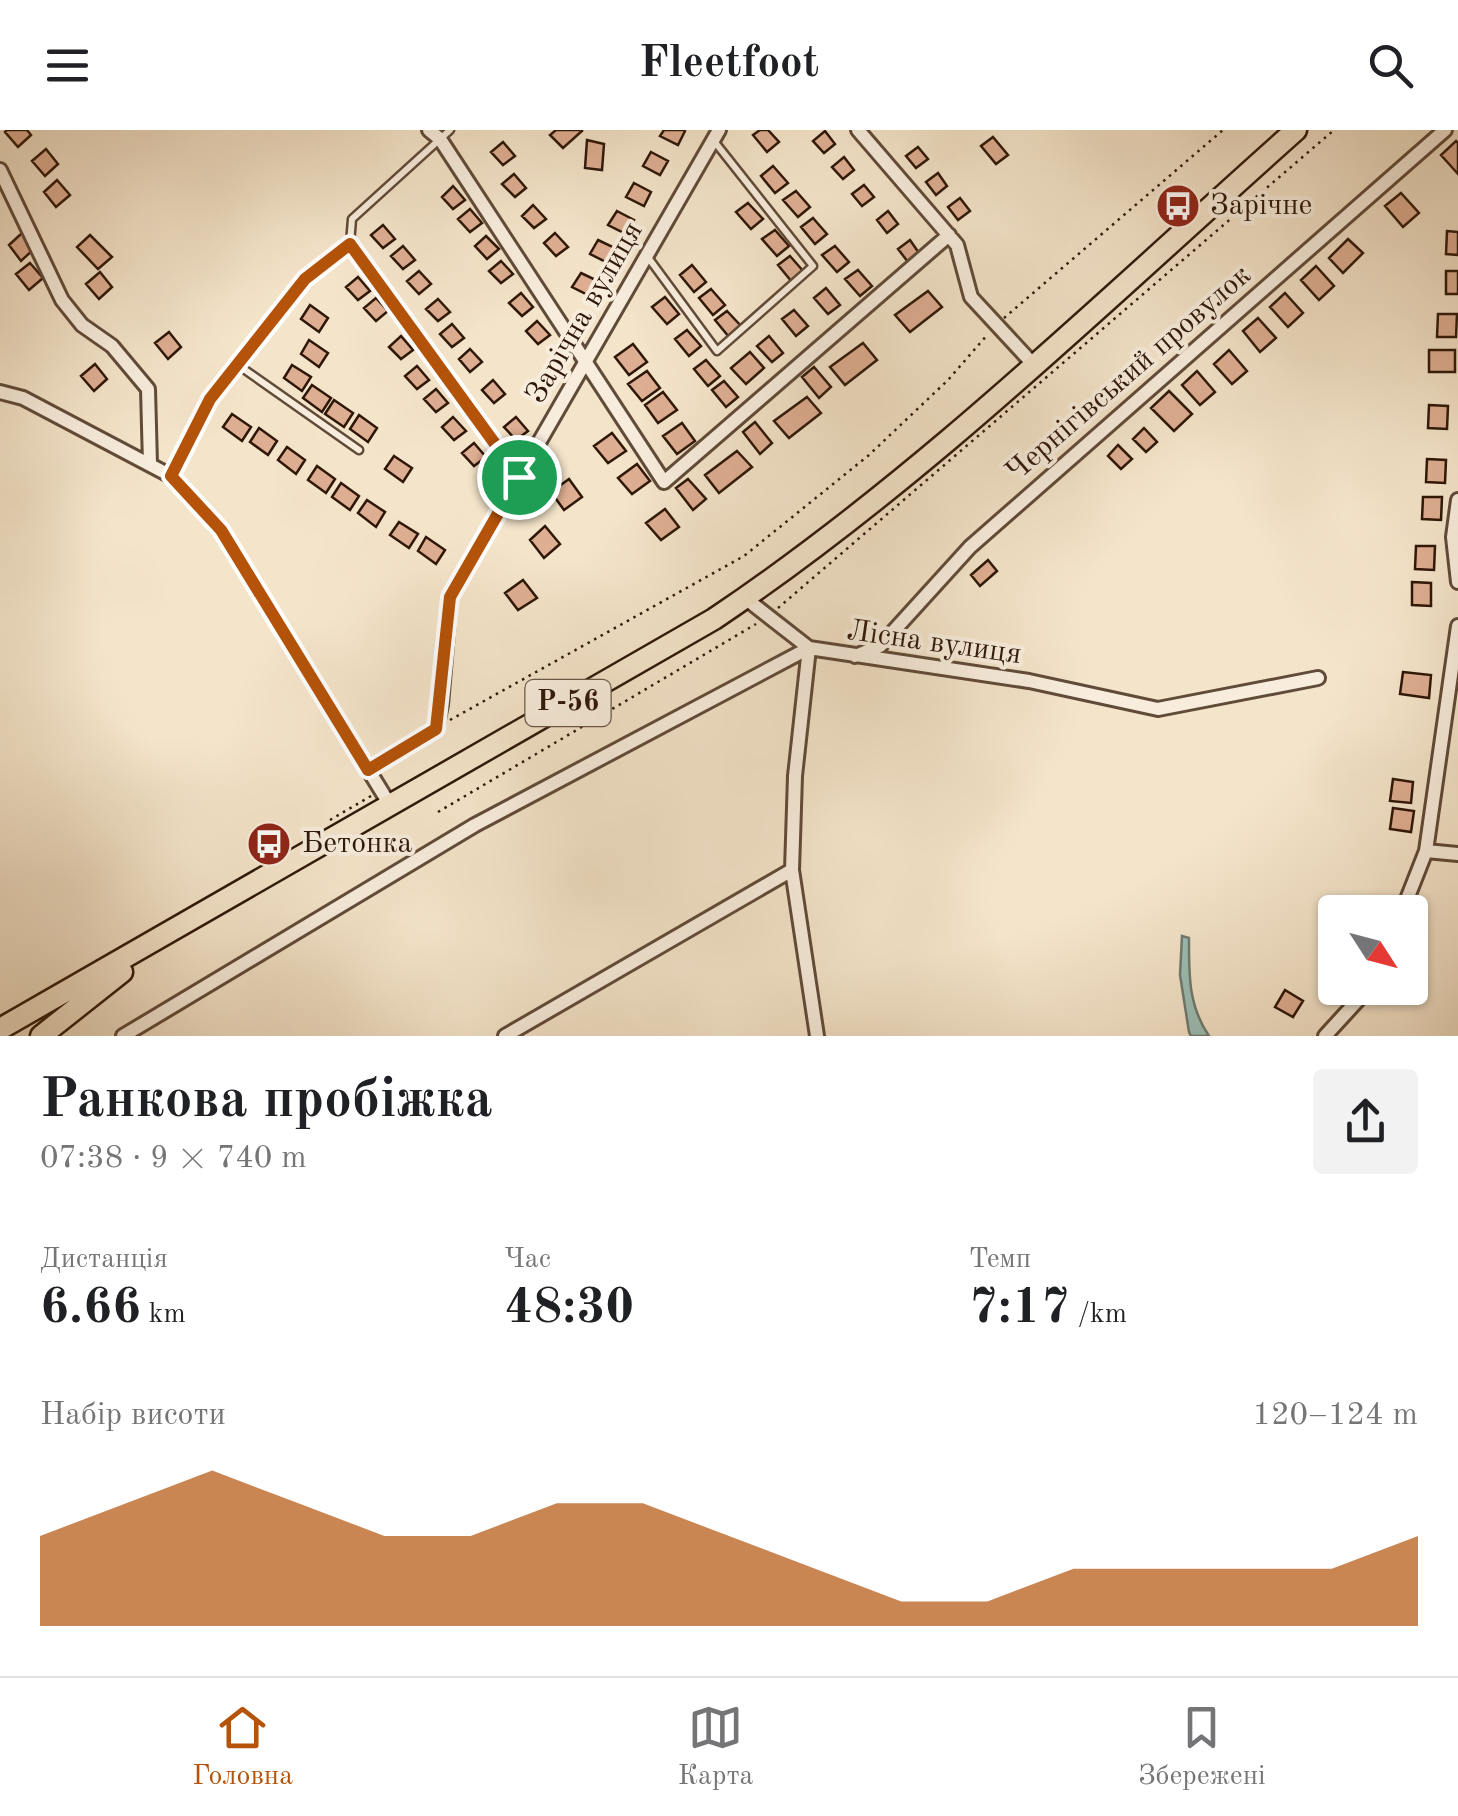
<!DOCTYPE html>
<html lang="uk">
<head>
<meta charset="utf-8">
<style>
  body { margin:0; font-family:"Old Standard TT",serif; background:#f2f2f2; color:#202124; height:100vh; display:flex; flex-direction:column; font-size:38px; white-space:nowrap }
  * { box-sizing:border-box; margin:0 }
  p { font-size:32px; color:#757577 }
  .icon { flex:none; width:55px; height:55px; fill:none; stroke:currentColor; stroke-width:2; stroke-linecap:round; stroke-linejoin:round }
  .map { position:relative; height:906px; overflow:hidden }
  .details { display:flex; flex-direction:column; background:#fff; flex:1 }
  .details>* { flex:none }
  .needle { width:65px; rotate:126deg }
  .tools { position:absolute; left:1318px; top:765px; display:grid; gap:20px }
  .tools a { display:grid; place-items:center; width:110px; height:110px; border-radius:10px; background:#fff; box-shadow:0 2px 8px #0004; font-size:50px }
  .pin { position:absolute; display:grid; place-items:center; width:85px; height:85px; color:#fff; margin:-42px; border:5px solid #fff; border-radius:50%; box-shadow:0 2px 10px #0007 }
  .round { display:grid; place-items:center; flex:none; width:105px; height:105px; border-radius:10px; background:#f2f2f2 }
  .overview { display:flex; align-items:center; justify-content:space-between; height:170px; padding:0 40px }
  h1 { font-size:55px; font-weight:700; line-height:75px }
  .figures { display:grid; grid-template-columns:repeat(3,1fr); gap:15px; height:170px; padding:10px 40px }
  .figures div { display:grid; align-content:center }
  .figures b { font-size:50px; font-weight:700 }
  .figures small { font-size:28px; font-weight:400 }
  .figures p { font-size:28px }
  .chart { height:280px; padding:20px 40px }
  .chart p { display:flex; justify-content:space-between }
  .chart svg { width:100%; height:180px; margin-top:10px; fill:#b45309; opacity:.7 }
  header { display:flex; justify-content:space-between; align-items:center; height:130px; padding:0 40px; background:#fff; font-size:45px; font-weight:700 }
  .menu { display:flex; justify-content:space-around; align-items:center; height:140px; border-top:2px solid #e0e0e0; background:#fff; font-size:28px; color:#757577 }
  .menu a { display:grid; justify-items:center; gap:5px }
  .menu .on { color:#b45309 }
  .map>svg:first-child { display:block }
  .water { fill:#9cbfb7; stroke:#707c71; stroke-width:2.5 }
  .building { fill:#deae92; stroke:#2e1708; stroke-width:2.5 }
  .lines { fill:none; stroke-linecap:round; stroke-linejoin:round }
  .service-casing { stroke:#604a38; stroke-width:11 }
  .minor-casing { stroke:#604a38; stroke-width:18 }
  .primary-casing { stroke:#2e1708; stroke-width:25 }
  .path { stroke:#2e1708; stroke-width:2.5; stroke-dasharray:2.5 5; stroke-linecap:butt }
  .service { stroke:#f8eddd; stroke-width:6 }
  .minor { stroke:#f8eddd; stroke-width:12 }
  .primary { stroke:#f4e4ca; stroke-width:20 }
  .route-casing { stroke:#fff; stroke-width:20 }
  .route { stroke:#b45309; stroke-width:12 }
  .labels { text-anchor:middle; dominant-baseline:central; stroke-width:8; stroke-linejoin:round; paint-order:stroke }
  .shield { fill:#f8eddd; stroke:#6b5748; stroke-width:2.5 }
  .shield-label { font-size:28px; font-weight:bold; fill:#2e1708 }
  .poi-label { font-size:30px; fill:#2e1708; stroke:#f8eddd; text-anchor:start }
  .street-label { font-size:30px; fill:#2e1708; stroke:#f8eddd }
</style>
</head>
<body>
<header><svg class="icon" aria-label="menu" viewBox="0 0 24 24"><path d="M4 6h16M4 12h16M4 18h16"/></svg>Fleetfoot<svg class="icon" aria-label="search" viewBox="0 0 24 24"><circle cx="10" cy="10" r="6"/><path d="M15 15l6 6"/></svg></header>
<div class="map">
<svg width="1458" height="906" viewBox="0 0 1458 906">
  <rect width="100%" height="100%" fill="#f4e4ca"/>
  <filter id="stains"><feTurbulence type="fractalNoise" baseFrequency=".002" numOctaves="4"/><feColorMatrix values="0 0 0 0 .2 0 0 0 0 .09 0 0 0 0 .02 0 0 0 .5 -.17"/></filter>
  <radialGradient id="worn" r=".72"><stop offset=".6" stop-color="#630" stop-opacity="0"/><stop offset="1" stop-color="#630" stop-opacity=".3"/></radialGradient>
  <path class="water" d="M1182,806L1189,808C1189,844 1188,875 1209,906H1191L1189,902L1180,845Z"/>
  <path class="building" d="M7,0H27L31,5L18,17L5,2Z
    M556,0H581L582,1L563,18L550,5Z
    M664,0H684L685,1L678,15L660,6Z
    M760,0H768L779,12L767,22L753,5Z
    M825,1L835,14L824,23L813,11Z
    M993,7L1008,25L996,34L981,16Z
    M587,10L604,14L602,40L585,38Z
    M1456,11L1458,13V44L1441,25Z
    M503,12L515,26L503,35L491,22Z
    M918,17L928,29L916,38L906,26Z
    M46,19L58,34L45,46L32,31Z
    M651,22L668,31L660,45L643,36Z
    M844,27L854,40L843,49L832,37Z
    M773,36L788,53L775,63L761,46Z
    M938,43L947,56L936,65L926,52Z
    M514,44L526,58L515,67L502,54Z
    M57,50L70,65L56,77L44,62Z
    M634,53L651,62L644,76L626,67Z
    M864,55L874,67L862,76L852,64Z
    M453,56L465,70L453,79L442,67Z
    M796,61L810,77L798,87L783,70Z
    M1401,63L1419,83L1403,97L1385,76Z
    M960,68L970,81L958,90L948,77Z
    M748,73L763,89L751,99L736,82Z
    M533,75L546,89L534,98L522,86Z
    M470,79L482,93L470,102L458,89Z
    M617,81L634,90L626,104L608,95Z
    M888,81L898,94L887,103L877,90Z
    M813,88L827,104L815,114L801,97Z
    M383,95L395,109L383,118L371,105Z
    M775,100L789,116L777,126L762,109Z
    M1447,101L1458,102V125L1446,124Z
    M22,103L35,118L21,131L9,115Z
    M555,103L568,117L556,126L544,113Z
    M90,105L112,127L98,139L77,117Z
    M486,106L499,119L487,129L475,116Z
    M1348,109L1363,123L1343,143L1329,128Z
    M598,110L615,118L608,133L590,124Z
    M910,110L919,123L908,132L898,119Z
    M403,116L415,130L403,139L391,126Z
    M835,116L849,132L837,142L822,125Z
    M790,126L804,142L792,152L778,135Z
    M501,131L513,144L501,153L489,141Z
    M30,133L43,148L29,160L16,144Z
    M692,135L706,152L694,162L680,145Z
    M1316,136L1334,156L1319,170L1301,150Z
    M858,140L872,156L860,166L845,149Z
    M419,141L431,154L419,164L407,151Z
    M1446,141H1458V164H1446Z
    M100,142L112,157L99,169L86,154Z
    M581,143L598,151L590,166L572,157Z
    M358,147L370,161L358,170L346,157Z
    M826,158L840,175L828,184L814,168Z
    M711,159L725,175L713,185L699,168Z
    M928,161L942,177L910,202L895,185Z
    M521,163L533,177L522,186L509,173Z
    M1285,163L1303,183L1288,197L1270,177Z
    M665,167L679,184L667,194L652,177Z
    M376,168L388,181L376,191L364,178Z
    M438,169L450,182L438,191L426,179Z
    M310,175L328,188L319,202L301,189Z
    M794,180L808,196L796,206L782,189Z
    M727,181L742,197L729,207L715,190Z
    M1438,184H1457L1456,207H1437Z
    M1258,188L1276,208L1260,222L1243,201Z
    M537,191L550,205L538,214L526,201Z
    M452,194L464,208L452,217L440,204Z
    M687,200L701,216L689,226L675,209Z
    M169,202L181,217L168,229L155,213Z
    M401,206L413,220L401,229L389,217Z
    M769,206L783,223L772,232L757,216Z
    M309,210L328,223L319,237L301,224Z
    M863,213L877,230L845,255L830,237Z
    M633,214L647,232L629,245L615,227Z
    M470,219L482,232L470,242L459,229Z
    M1229,220L1247,241L1232,254L1214,234Z
    M1429,220H1455V242H1429Z
    M750,222L764,238L746,254L731,238Z
    M706,230L720,246L708,256L694,239Z
    M95,234L107,249L94,261L81,246Z
    M292,235L311,247L302,261L284,248Z
    M417,236L429,250L417,259L405,246Z
    M814,237L831,257L819,268L802,247Z
    M647,241L660,258L642,271L628,254Z
    M1197,241L1215,262L1200,275L1182,255Z
    M493,250L505,264L494,273L482,260Z
    M724,251L738,267L726,277L712,260Z
    M312,255L331,268L322,282L303,268Z
    M436,259L448,273L436,282L424,269Z
    M1169,261L1192,284L1174,301L1151,278Z
    M663,262L677,280L658,293L645,275Z
    M807,267L821,283L789,308L774,291Z
    M334,270L353,283L344,297L325,284Z
    M1429,275L1448,276L1447,299L1428,298Z
    M232,284L251,297L242,311L223,297Z
    M359,285L377,298L368,312L350,299Z
    M453,287L466,301L454,310L442,297Z
    M516,287L528,301L516,310L504,297Z
    M755,292L772,313L760,324L743,302Z
    M682,293L695,311L677,324L663,306Z
    M259,298L277,311L268,325L250,312Z
    M1144,298L1157,312L1146,322L1133,309Z
    M612,303L626,321L608,333L594,316Z
    M474,313L486,327L474,336L462,323Z
    M1118,315L1132,329L1121,339L1108,326Z
    M287,317L305,330L296,344L278,330Z
    M737,321L752,337L719,363L705,345Z
    M394,326L412,338L403,352L385,339Z
    M1427,329L1446,330L1445,353L1426,352Z
    M637,334L650,351L632,364L618,348Z
    M317,336L335,349L326,363L308,350Z
    M569,349L582,367L564,380L551,362Z
    M688,349L706,369L693,380L676,358Z
    M341,353L359,366L350,380L332,367Z
    M1423,367H1442L1441,390L1422,389Z
    M367,370L385,382L376,397L358,383Z
    M665,379L679,397L661,410L646,393Z
    M399,392L418,404L409,418L390,405Z
    M545,396L560,414L544,428L530,410Z
    M426,407L445,420L436,434L418,421Z
    M1416,416H1435L1434,440L1415,439Z
    M988,430L997,441L980,456L971,445Z
    M523,450L537,468L518,480L505,463Z
    M1412,452L1431,453V476L1412,475Z
    M1403,542L1431,545L1429,568L1400,564Z
    M1393,649L1413,652L1411,673L1390,671Z
    M1393,678L1414,681L1411,702L1390,699Z
    M1285,860L1303,871L1293,887L1275,877Z"/>
  <g class="lines">
    <defs>
      <path id="service" d="M647,126L717,221L813,136L714,11
        M238,235L359,320
        M171,346L210,269L305,149L350,114L352,89L450,0"/>
      <path id="minor" d="M429,0L440,9L664,352L949,105
        M858,0L957,115L971,167L1033,234
        M0,40L62,170L82,195L112,216L148,259L150,334
        M350,114L519,347
        M0,262L23,268L171,346L221,400L390,675
        M1458,370L1453,407L1458,452
        M1458,496L1426,721L1458,724
        M855,526L880,516L970,417L1445,0
        M368,639L436,599L441,575L450,467L719,0
        M1402,782L1426,721
        M123,906L475,695L809,518L745,468
        M505,906L792,740
        M817,906L792,740L795,646L809,518L1029,551L1158,579L1318,548
        M1325,906L1369,858"/>
      <path id="primary" d="M0,899L714,489C924,348 1107,168 1296,0
        M41,906L122,842"/>
    </defs>
    <use href="#service" class="service-casing"/>
    <use href="#minor" class="minor-casing"/>
    <use href="#primary" class="primary-casing"/>
    <path class="path" d="M1004,188L1223,0
      M778,478L1334,0
      M450,590L744,426L869,325L948,250L988,204
      M438,682L756,494
      M330,690L371,666"/>
    <use href="#service" class="service"/>
    <use href="#minor" class="minor"/>
    <use href="#primary" class="primary"/>
  </g>
  <g class="lines">
    <defs>
      <path id="route" d="M350,114L519,347L450,467L436,599L368,640L221,400L171,346L210,269L305,149Z"/>
    </defs>
    <use href="#route" class="route-casing"/>
    <use href="#route" class="route"/>
  </g>
  <defs>
    <symbol id="bus-disc" viewBox="-11 -11 22 22"><circle r="9.5" fill="#8f2418" stroke="#f8eddd"/><path d="M-5-6H5V4H4V6H2V4H-2V6H-4V4H-5ZM-3.5-4V0h7V-4ZM-3.5 1.2v1.5H-2V1.2ZM2 1.2v1.5H3.5V1.2Z" fill="#fff"/></symbol>
  </defs>
  <g fill-rule="evenodd">
    <use href="#bus-disc" x="1153" y="51" width="50" height="50"/>
    <use href="#bus-disc" x="244" y="689" width="50" height="50"/>
  </g>
  <g class="labels">
    <rect class="shield" x="525.5" y="550" width="85" height="46" rx="8"/>
    <g class="shield-label">
      <text x="568" y="573">Р-56</text>
    </g>
    <g class="poi-label">
      <text x="1210" y="76">Зарічне</text>
      <text x="302" y="714">Бетонка</text>
    </g>
    <g class="street-label">
      <text transform="translate(585 183) rotate(-60)">Зарічна вулиця</text>
      <text transform="translate(1129 244) rotate(-41)">Чернігівський провулок</text>
      <text transform="translate(934 513) rotate(8)">Лісна вулиця</text>
    </g>
  </g>
  <rect width="100%" height="100%" filter="url(#stains)"/>
  <rect width="100%" height="100%" fill="url(#worn)"/>
</svg>
<div class="tools">
<a><svg class="needle" viewBox="-14 -14 28 28"><path d="M0-13l5 13h-10z" fill="#e53935"/><path d="M0 13l5-13h-10z" fill="#757577"/></svg></a>
</div>
<div class="pin" style="left:519px;top:347px;background:#1e9e55"><svg class="icon" aria-label="arrive" viewBox="0 0 24 24"><path d="M6 21V4h12l-3 4 3 4H6"/></svg></div>
</div>
<section class="details">
<div class="overview"><div><h1>Ранкова пробіжка</h1><p>07:38 · 9 × 740 m</p></div><a class="round"><svg class="icon" aria-label="share" viewBox="0 0 24 24"><path d="M12 15V3M7 8l5-5 5 5M5 13v7h14v-7"/></svg></a></div>
<div class="figures">
<div><p>Дистанція</p><b>6.66<small> km</small></b></div>
<div><p>Час</p><b>48:30</b></div>
<div><p>Темп</p><b>7:17<small> /km</small></b></div>
</div>
<div class="chart"><p><span>Набір висоти</span>120–124 m</p>
<svg viewBox="0 0 160 44" preserveAspectRatio="none"><path d="M0 44V22L10 14L20 6L30 14L40 22L50 22L60 14L70 14L80 22L90 30L100 38L110 38L120 30L130 30L140 30L150 30L160 22V44z"/></svg>
</div>
</section>
<nav class="menu">
<a class="on"><svg class="icon" aria-label="home" viewBox="0 0 24 24"><path d="M3 11l9-7 9 7M6 9v11h12V9"/></svg>Головна</a>
<a><svg class="icon" aria-label="map" viewBox="0 0 24 24"><path d="M3 6l6-2 6 2 6-2v14l-6 2-6-2-6 2zM9 4v14M15 6v14"/></svg>Карта</a>
<a><svg class="icon" aria-label="saved" viewBox="0 0 24 24"><path d="M7 4h10v16l-5-4-5 4z"/></svg>Збережені</a>
</nav>
</body>
</html>
